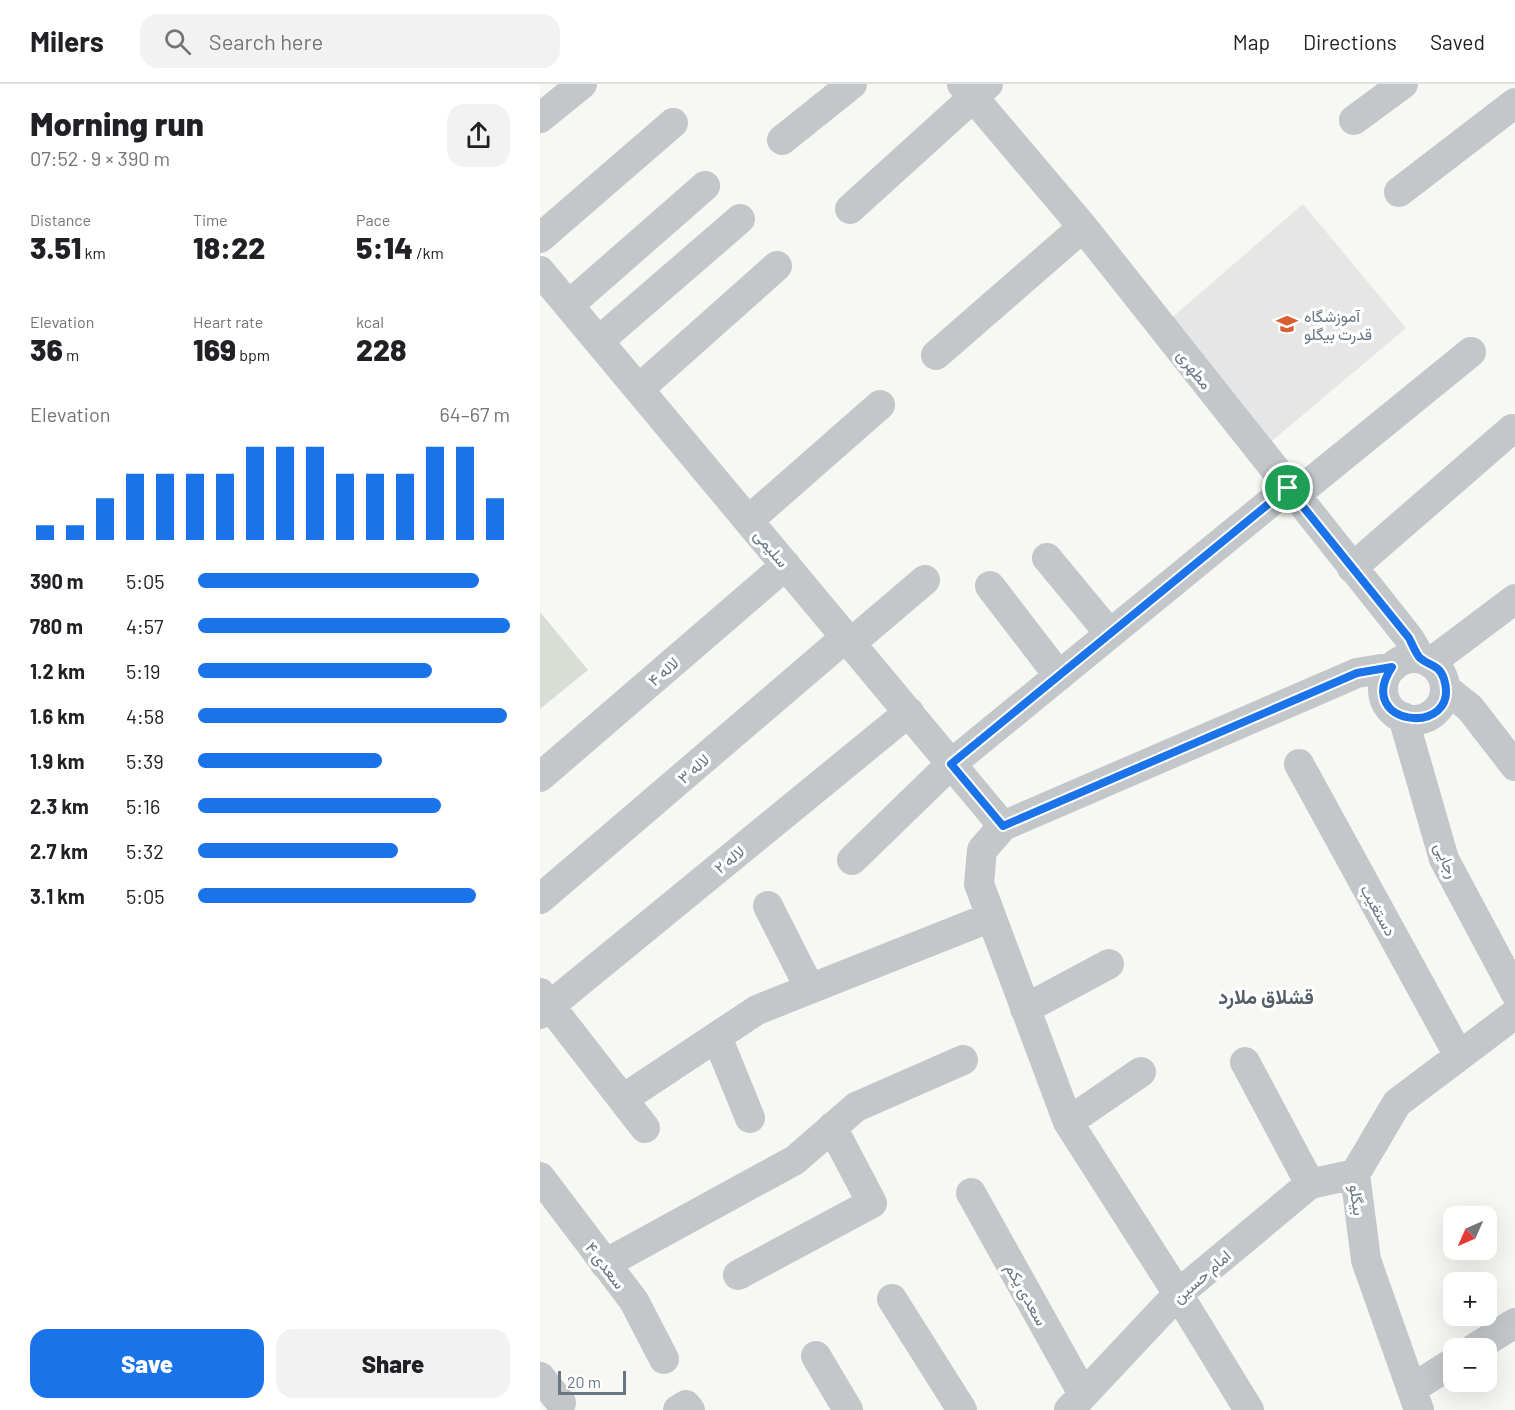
<!DOCTYPE html>
<html lang="en">
<head>
<meta charset="utf-8">
<style>
  body { margin:0; font-family:Barlow,Vazirmatn,sans-serif; background:#f2f2f2; color:#202124; height:100vh; display:flex; flex-direction:column; font-size:22px; white-space:nowrap }
  * { box-sizing:border-box; margin:0 }
  p { font-size:20px; color:#757577 }
  .icon { flex:none; width:33px; height:33px; fill:none; stroke:currentColor; stroke-width:2; stroke-linecap:round; stroke-linejoin:round }
  .map { position:relative; flex:1; overflow:hidden }
  .drawer { display:flex; flex-direction:column; background:#fff; width:540px }
  .drawer>* { flex:none }
  .needle { width:39px; rotate:225deg }
  .controls { position:absolute; left:903px; top:1122px; display:grid; gap:12px }
  .controls a { display:grid; place-items:center; width:54px; height:54px; border-radius:12px; background:#fff; box-shadow:0 6px 24px #0002; font-size:30px }
  .scale { position:absolute; left:18px; bottom:15px; width:68px; box-sizing:border-box; padding-left:6px; border:3px solid #687683; border-top:0; font-size:16px; line-height:21px; white-space:nowrap; color:#687683; -webkit-text-stroke:4px #fff; paint-order:stroke }
  .pin { position:absolute; display:grid; place-items:center; width:51px; height:51px; color:#fff; margin:-26px; border:3px solid #fff; border-radius:50%; box-shadow:0 2px 6px #0007 }
  .round { display:grid; place-items:center; flex:none; width:63px; height:63px; border-radius:18px; background:#f2f2f2 }
  .headline { display:flex; align-items:center; justify-content:space-between; height:102px; padding:0 30px }
  h1 { font-size:33px; font-weight:800; line-height:45px }
  .metrics { display:grid; grid-template-columns:repeat(3,1fr); gap:9px; height:102px; padding:6px 30px }
  .metrics div { display:grid; align-content:center }
  .metrics b { font-size:30px; font-weight:800 }
  .metrics small { font-size:16px; font-weight:400 }
  .metrics p { font-size:16px }
  .chart { height:168px; padding:12px 30px }
  .chart p { display:flex; justify-content:space-between }
  .chart svg { width:100%; height:108px; margin-top:6px; stroke:#1a73e8; stroke-width:6 }
  .action { display:flex; gap:12px; margin-top:auto; padding:12px 30px }
  .action a { flex:1; height:69px; border-radius:18px; background:#1a73e8; color:#fff; font-size:24px; font-weight:800; line-height:69px; text-align:center }
  .action a+a { background:#f2f2f2; color:#202124 }
  ul { padding:0 30px; list-style:none; font-size:20px }
  li { display:grid; grid-template-columns:96px 72px 1fr; align-items:center; height:45px }
  li i { height:15px; border-radius:8px; background:#1a73e8 }
  header { display:flex; align-items:center; gap:36px; box-sizing:border-box; height:84px; padding:0 30px; background:#fff; border-bottom:2px solid #e0e0e0 }
  header strong { font-size:28px }
  nav { display:flex; gap:33px; margin-inline-start:auto; font-size:21px }
  .search { width:420px; height:54px; background:#f2f2f2; display:flex; align-items:center; gap:15px; box-sizing:border-box; padding:0 21px; border-radius:18px; color:#757577; font-size:22px }
  main { display:flex; flex:1; min-height:0 }
  .map>svg:first-child { display:block }
  .built { fill:#e5e6e5 }
  .green { fill:#d8ded5 }
  .lines { fill:none; stroke-linecap:round; stroke-linejoin:round }
  .minor { stroke:#c3c7ca; stroke-width:30 }
  .route-casing { stroke:#fff; stroke-width:12 }
  .route { stroke:#1a73e8; stroke-width:8 }
  .labels { text-anchor:middle; dominant-baseline:central; stroke-width:6; stroke-linejoin:round; paint-order:stroke }
  .poi-label { font-size:16px; fill:#687683; stroke:#fff; text-anchor:start }
  .street-label { font-size:16px; fill:#687683; stroke:#fff }
  .quarter-label { font-size:20px; font-weight:bold; fill:#555f69; stroke:#fff }
</style>
</head>
<body>
<header>
<strong>Milers</strong>
<div class="search"><svg class="icon" aria-label="search" viewBox="0 0 24 24"><circle cx="10" cy="10" r="6"/><path d="M15 15l6 6"/></svg>Search here</div>
<nav><a>Map</a><a>Directions</a><a>Saved</a></nav>
</header>
<main>
<section class="drawer">
<div class="headline"><div><h1>Morning run</h1><p>07:52 · 9 × 390 m</p></div><a class="round"><svg class="icon" aria-label="share" viewBox="0 0 24 24"><path d="M12 15V3M7 8l5-5 5 5M5 13v7h14v-7"/></svg></a></div>
<div class="metrics">
<div><p>Distance</p><b>3.51<small> km</small></b></div>
<div><p>Time</p><b>18:22</b></div>
<div><p>Pace</p><b>5:14<small> /km</small></b></div>
</div>
<div class="metrics">
<div><p>Elevation</p><b>36<small> m</small></b></div>
<div><p>Heart rate</p><b>169<small> bpm</small></b></div>
<div><p>kcal</p><b>228</b></div>
</div>
<div class="chart"><p><span>Elevation</span>64–67 m</p>
<svg viewBox="0 0 160 44" preserveAspectRatio="none"><path d="M5 44V38M15 44V38M25 44V27M35 44V17M45 44V17M55 44V17M65 44V17M75 44V6M85 44V6M95 44V6M105 44V17M115 44V17M125 44V17M135 44V6M145 44V6M155 44V27"/></svg>
</div>
<ul>
<li><b>390 m</b>5:05<i style="width:90%"></i></li>
<li><b>780 m</b>4:57<i style="width:100%"></i></li>
<li><b>1.2 km</b>5:19<i style="width:75%"></i></li>
<li><b>1.6 km</b>4:58<i style="width:99%"></i></li>
<li><b>1.9 km</b>5:39<i style="width:59%"></i></li>
<li><b>2.3 km</b>5:16<i style="width:78%"></i></li>
<li><b>2.7 km</b>5:32<i style="width:64%"></i></li>
<li><b>3.1 km</b>5:05<i style="width:89%"></i></li>
</ul>
<div class="action"><a>Save</a><a>Share</a></div>
</section>
<div class="map">
<svg width="975" height="1326" viewBox="0 0 975 1326">
  <rect width="100%" height="100%" fill="#f7f7f4"/>
  <path class="built" d="M763,120L866,244L727,361L628,237Z"/>
  <path class="green" d="M0,528L48,586L0,625Z"/>
  <g class="lines">
    <path class="minor" d="M422,0L543,143L869,554L881,575
      M0,34L42,0
      M814,36L863,0
      M242,56L312,0
      M859,108L975,19
      M310,125L448,0
      M0,154L133,39
      M0,187L463,742
      M29,221L165,102
      M60,256L200,135
      M396,271L543,143
      M100,304L237,182
      M754,412L931,268
      M209,436L340,321
      M507,474L570,550
      M812,484L972,345
      M450,502L519,592
      M311,559L385,496
      M843 605a31 31 0 1 1 62 0a31 31 0 1 1-62 0Z
      M890,579L975,515
      M905,604L930,624L975,682
      M863,633L904,775L975,908
      M759,680L919,972
      M0,693L246,481
      M312,776L411,680L748,404
      M0,815L306,553
      M228,822L270,905
      M0,909L105,1044
      M485,925L569,880
      M0,930L369,628
      M177,953L210,1034
      M705,978L770,1100
      M83,1015L217,926L451,833
      M528,1038L601,988
      M0,1093L94,1217L124,1275
      M431,1109L543,1310
      M65,1180L255,1076L316,1023L423,976
      M198,1191L332,1119L292,1043
      M352,1215L422,1326
      M935,1264L975,1239
      M276,1272L308,1326
      M0,1293L21,1319
      M873,1304L914,1278
      M138,1326L146,1321L150,1326
      M529,1326L638,1210L770,1100L815,1090
      M709,1326L638,1210L528,1038L439,800L442,766L463,742L817,589L853,583
      M879,1326L826,1176L815,1090L857,1019L975,930"/>
  </g>
  <g class="lines">
    <defs>
      <path id="route" d="M748,404L869,554C872,560 876,570 880,574C889,582 899,580 904,595C922,654 812,643 852,583L817,589L463,742L411,680Z"/>
    </defs>
    <use href="#route" class="route-casing"/>
    <use href="#route" class="route"/>
  </g>
  <defs>
    <symbol id="school-bare" viewBox="-9 -9 18 18"><path d="M0-5L7-2L0 1L-7-2ZM-4 1L0 2.5L4 1V4Q0 6-4 4Z" fill="#d95f32" stroke="#fff" stroke-width="2.5" paint-order="stroke"/></symbol>
  </defs>
  <g fill-rule="evenodd">
    <use href="#school-bare" x="732" y="225" width="30" height="30"/>
  </g>
  <g class="labels">
    <g class="poi-label">
      <text x="764" y="231">آموزشگاه<tspan x="764" dy="18">قدرت بیگلو</tspan></text>
    </g>
    <g class="street-label">
      <text transform="translate(655 285) rotate(52)">مطهری</text>
      <text transform="translate(232 464) rotate(50)">سلیمی</text>
      <text transform="translate(123 587) rotate(-41)">لاله ۴</text>
      <text transform="translate(153 684) rotate(-41)">لاله ۳</text>
      <text transform="translate(189 775) rotate(-39)">لاله ۲</text>
      <text transform="translate(907 776) rotate(67)">رجایی</text>
      <text transform="translate(839 826) rotate(61)">دستغیب</text>
      <text transform="translate(818 1116) rotate(82)">بیگلو</text>
      <text transform="translate(66 1181) rotate(53)">سعدی ۴</text>
      <text transform="translate(661 1192) rotate(-41)">امام حسین</text>
      <text transform="translate(487 1210) rotate(61)">سعدی یکم</text>
    </g>
    <g class="quarter-label">
      <text x="726" y="912">قشلاق ملارد</text>
    </g>
  </g>
</svg>
<div class="controls">
<a><svg class="needle" viewBox="-14 -14 28 28"><path d="M0-13l5 13h-10z" fill="#e53935"/><path d="M0 13l5-13h-10z" fill="#757577"/></svg></a>
<a>+</a>
<a>−</a>
</div>
<div class="scale">20 m</div>
<div class="pin" style="left:748px;top:404px;background:#1e9e55"><svg class="icon" aria-label="arrive" viewBox="0 0 24 24"><path d="M6 21V4h12l-3 4 3 4H6"/></svg></div>
</div>
</main>
</body>
</html>
